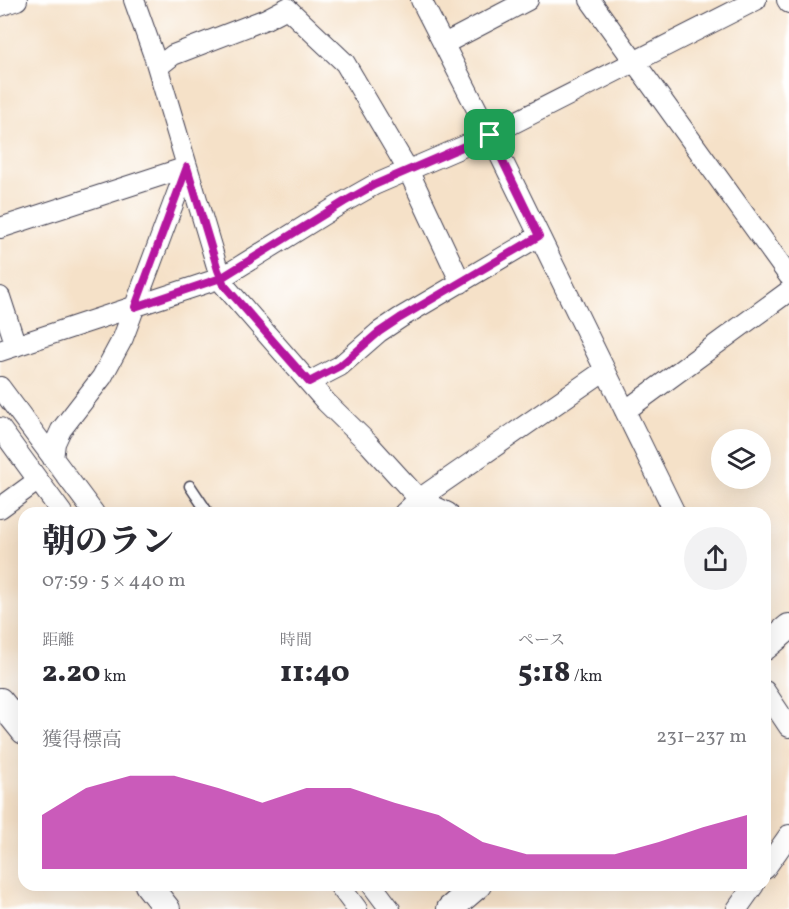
<!DOCTYPE html>
<html lang="ja">
<head>
<meta charset="utf-8">
<style>
  body { margin:0; font-family:Vollkorn,"Noto Serif JP",serif; background:#f2f2f3; color:#2b2b33; height:100vh; display:flex; flex-direction:column; font-size:22px; white-space:nowrap }
  * { box-sizing:border-box; margin:0 }
  p { font-size:20px; color:#7c7c81 }
  .icon { flex:none; width:33px; height:33px; fill:none; stroke:currentColor; stroke-width:2; stroke-linecap:round; stroke-linejoin:round }
  .map { position:relative; flex:1; overflow:hidden }
  .drawer { position:absolute; left:18px; top:507px; width:753px; height:384px; display:flex; flex-direction:column; background:#fff; border-radius:18px; box-shadow:0 6px 24px #0002 }
  .drawer>* { flex:none }
  .tools { position:absolute; left:711px; top:429px; display:grid; gap:12px }
  .tools a { display:grid; place-items:center; width:60px; height:60px; border-radius:50%; background:#fff; box-shadow:0 6px 24px #0002; font-size:30px }
  .pin { position:absolute; display:grid; place-items:center; width:51px; height:51px; color:#fff; margin:-26px; border-radius:12px; box-shadow:0 3px 9px #0006 }
  .round { display:grid; place-items:center; flex:none; width:63px; height:63px; border-radius:32px; background:#f2f2f3 }
  .overview { display:flex; align-items:center; justify-content:space-between; height:102px; padding:0 24px }
  h1 { font-size:33px; font-weight:800; line-height:45px }
  .stats { display:grid; grid-template-columns:repeat(3,1fr); gap:9px; height:102px; padding:6px 24px }
  .stats div { display:grid; align-content:center }
  .stats b { font-size:30px; font-weight:800 }
  .stats small { font-size:16px; font-weight:400 }
  .stats p { font-size:16px }
  .chart { height:168px; padding:12px 24px }
  .chart p { display:flex; justify-content:space-between }
  .chart svg { width:100%; height:108px; margin-top:6px; fill:#b5179e; opacity:.7 }
  .map>svg:first-child { display:block }
  .lines { fill:none; stroke-linecap:round; stroke-linejoin:round }
  .service-casing { stroke:#423f50; stroke-width:13 }
  .minor-casing { stroke:#423f50; stroke-width:22 }
  .tertiary-casing { stroke:#423f50; stroke-width:28 }
  .service { stroke:#fff; stroke-width:10 }
  .minor { stroke:#fff; stroke-width:20 }
  .tertiary { stroke:#fff; stroke-width:26 }
  .route-casing { stroke:#fff; stroke-width:12 }
  .route { stroke:#b5179e; stroke-width:8 }
</style>
</head>
<body>
<div class="map">
<svg width="789" height="909" viewBox="0 0 789 909">
  <rect width="100%" height="100%" fill="#fff"/>
  <filter id="ink" filterUnits="userSpaceOnUse"><feTurbulence type="fractalNoise" baseFrequency=".0167" numOctaves="2"/><feDisplacementMap in="SourceGraphic" scale="12" xChannelSelector="R" yChannelSelector="G"/><feConvolveMatrix kernelMatrix="1 2 1 2 8 2 1 2 1" color-interpolation-filters="sRGB"/></filter>
  <filter id="wash" filterUnits="userSpaceOnUse"><feTurbulence type="fractalNoise" baseFrequency=".008" numOctaves="4" result="noise"/><feDisplacementMap in="SourceGraphic" scale="24" xChannelSelector="R" yChannelSelector="G"/><feGaussianBlur stdDeviation="1.35" result="paint"/><feColorMatrix in="noise" values="0 0 0 0 0 0 0 0 0 0 0 0 0 0 0 0 0 1.4 0 .05"/><feComposite in="paint" operator="in"/></filter>
  <g filter="url(#wash)">
    <rect width="100%" height="100%" fill="#f5e1c8"/>
  </g>
  <g filter="url(#ink)">
    <g class="lines">
      <defs>
        <path id="service" d="M190,486L208,513"/>
        <path id="minor" d="M134,0L155,59L218,270L224,285L326,402L368,443L419,499L448,513
          M421,0L490,135L675,513
          M590,0L789,276
          M787,0L789,3
          M0,6L17,0
          M444,44L528,0
          M158,67L173,55L266,19L287,8L345,63L408,170L461,283
          M0,228L187,167L123,338L102,377L61,430L55,443L53,459
          M0,297L16,346
          M0,351L221,278L344,202L374,185L490,135L756,0
          M309,382L340,366L379,332L400,318L539,236
          M0,387L94,513
          M625,411L789,291
          M0,428L62,513
          M0,508L37,481
          M404,513L419,499L605,370
          M765,691L789,727
          M765,869L789,835
          M339,885L357,909
          M372,885L390,909
          M737,909L754,885"/>
        <path id="tertiary" d="M765,647L789,627
          M0,701L24,731
          M148,885L167,909
          M450,909L478,885"/>
      </defs>
      <use href="#service" class="service-casing"/>
      <use href="#minor" class="minor-casing"/>
      <use href="#tertiary" class="tertiary-casing"/>
      <use href="#service" class="service"/>
      <use href="#minor" class="minor"/>
      <use href="#tertiary" class="tertiary"/>
    </g>
  </g>
  <g class="lines" filter="url(#ink)">
    <defs>
      <path id="route" d="M490,135L374,185L344,202L221,278L135,307L187,167L218,270L224,285L309,382L340,366L379,332L400,318L539,236L490,135"/>
    </defs>
    <use href="#route" class="route-casing"/>
    <use href="#route" class="route"/>
  </g>
</svg>
<div class="tools">
<a><svg class="icon" aria-label="layers" viewBox="0 0 24 24"><path d="M12 4l9 5-9 5-9-5zM3 14l9 5 9-5"/></svg></a>
</div>
<div class="pin" style="left:490px;top:135px;background:#1e9e55"><svg class="icon" aria-label="arrive" viewBox="0 0 24 24"><path d="M6 21V4h12l-3 4 3 4H6"/></svg></div>
<section class="drawer">
<div class="overview"><div><h1>朝のラン</h1><p>07:59 · 5 × 440 m</p></div><a class="round"><svg class="icon" aria-label="share" viewBox="0 0 24 24"><path d="M12 15V3M7 8l5-5 5 5M5 13v7h14v-7"/></svg></a></div>
<div class="stats">
<div><p>距離</p><b>2.20<small> km</small></b></div>
<div><p>時間</p><b>11:40</b></div>
<div><p>ペース</p><b>5:18<small> /km</small></b></div>
</div>
<div class="chart"><p><span>獲得標高</span>231–237 m</p>
<svg viewBox="0 0 160 44" preserveAspectRatio="none"><path d="M0 44V22L10 11L20 6L30 6L40 11L50 17L60 11L70 11L80 17L90 22L100 33L110 38L120 38L130 38L140 33L150 27L160 22V44z"/></svg>
</div>
</section>
</div>
</body>
</html>
